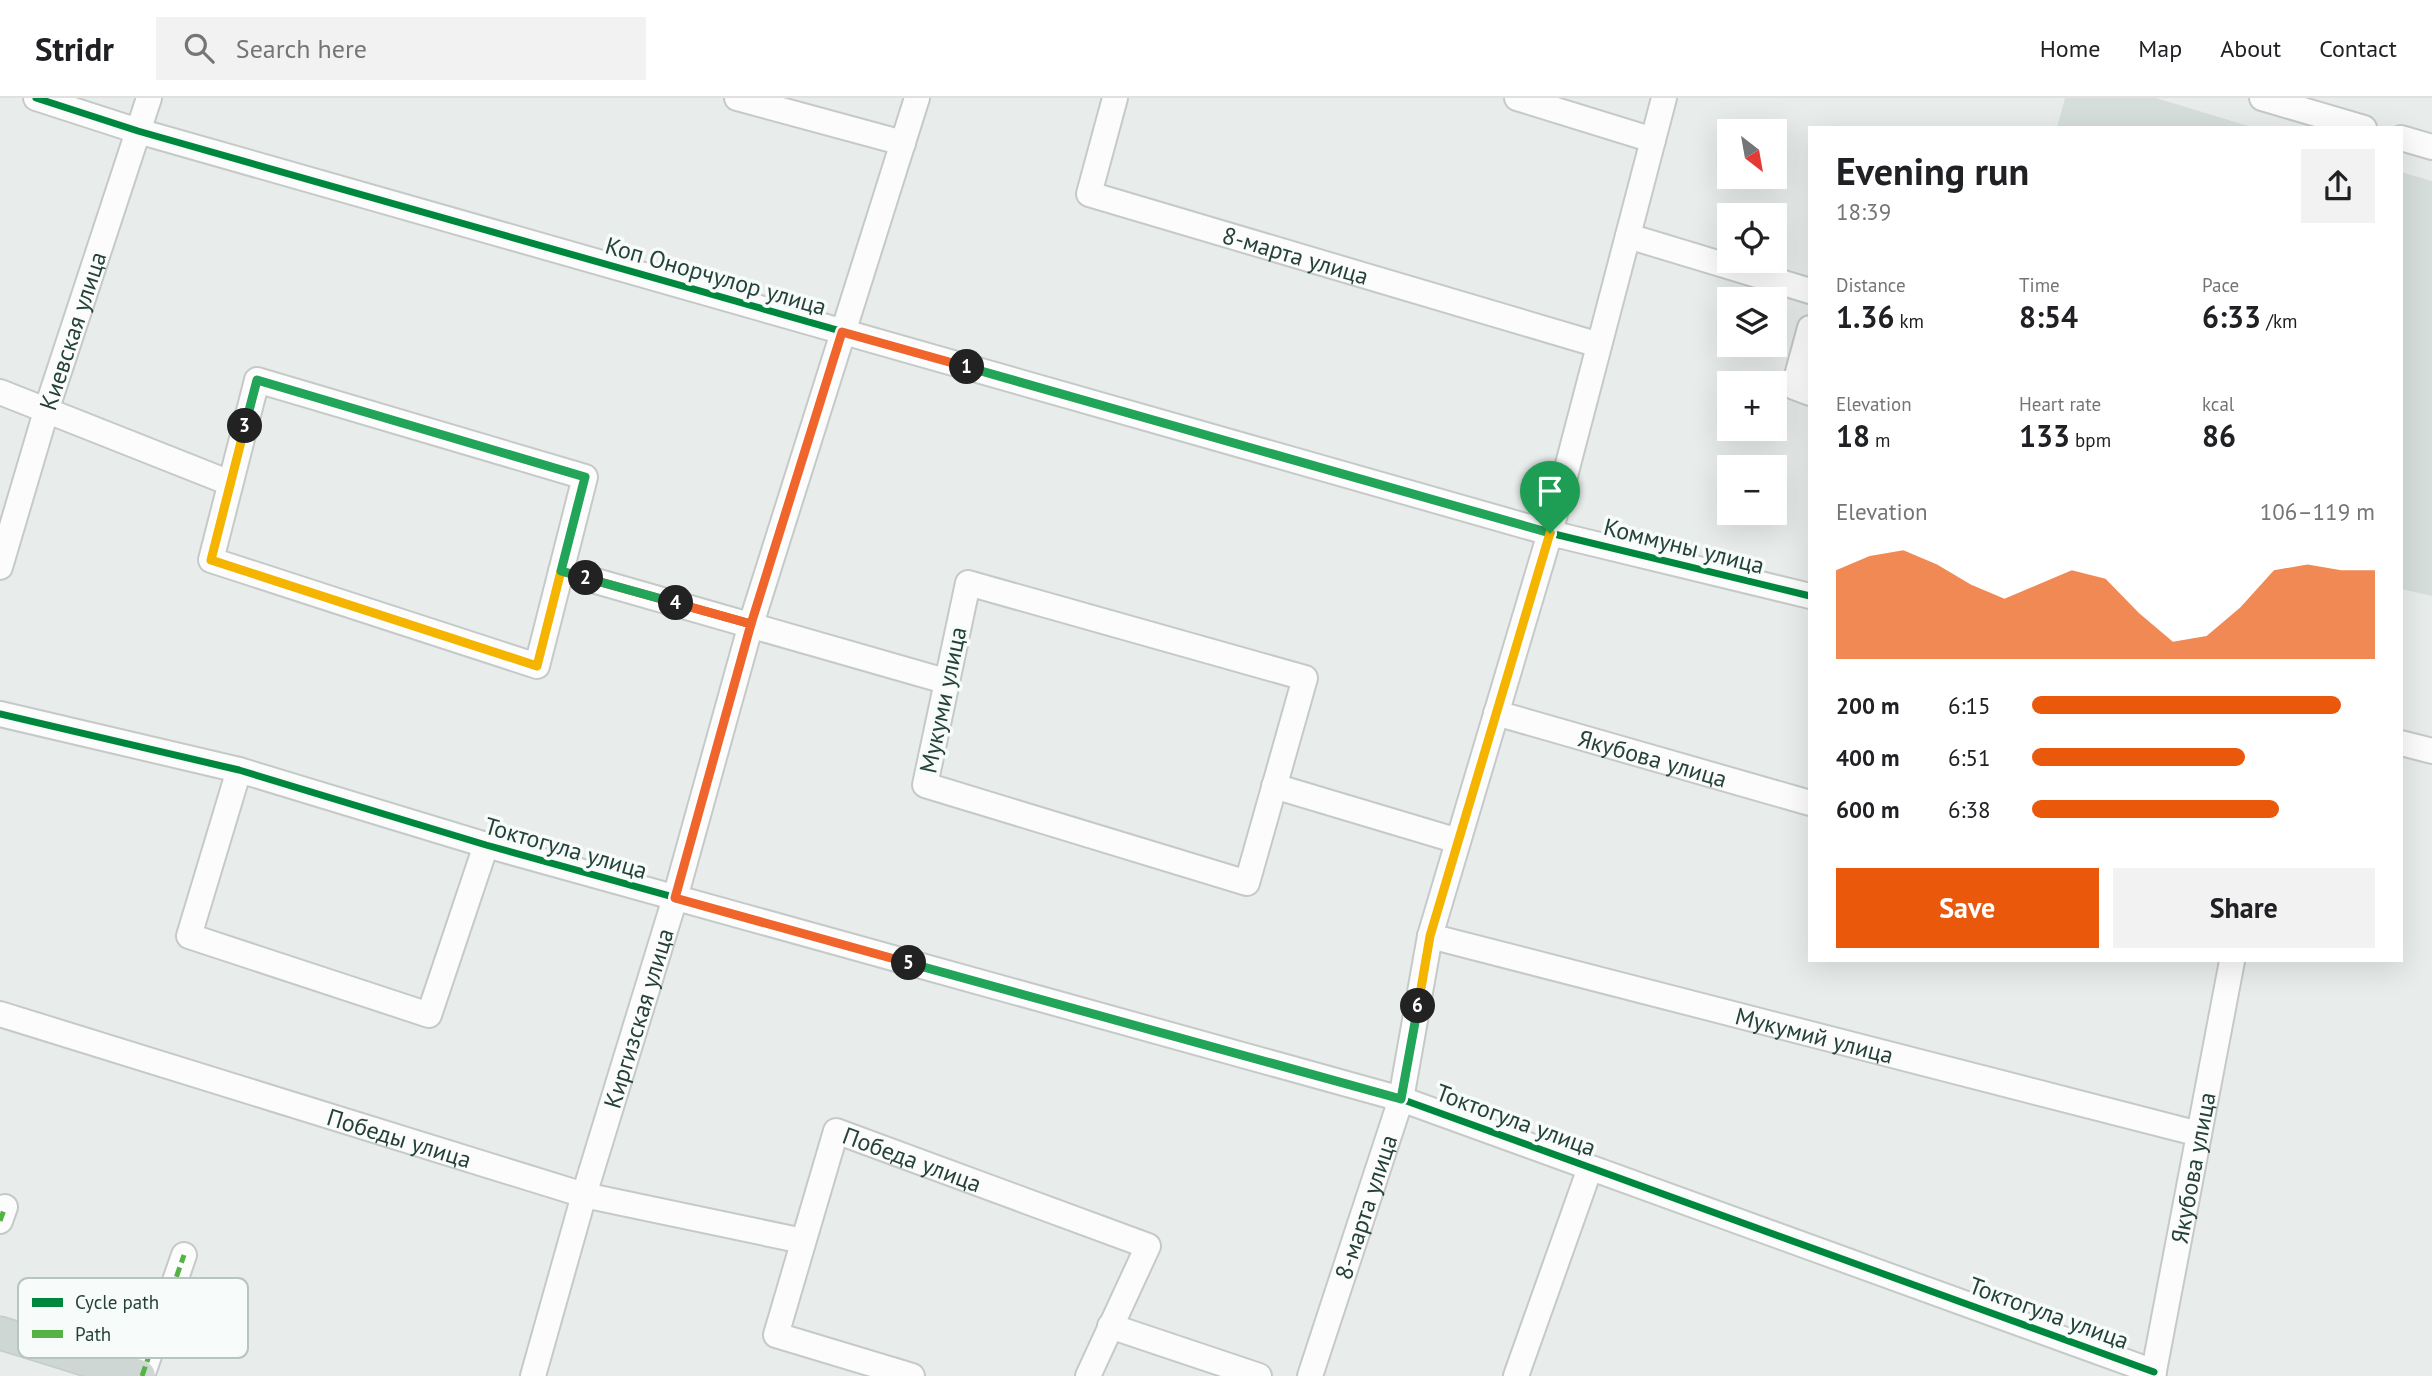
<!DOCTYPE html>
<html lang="en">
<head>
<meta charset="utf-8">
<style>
  body { margin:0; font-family:"PT Sans",sans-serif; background:#f2f2f2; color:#202124; height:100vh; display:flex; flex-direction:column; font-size:26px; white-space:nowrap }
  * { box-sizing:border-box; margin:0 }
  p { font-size:23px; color:#757577 }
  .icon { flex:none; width:38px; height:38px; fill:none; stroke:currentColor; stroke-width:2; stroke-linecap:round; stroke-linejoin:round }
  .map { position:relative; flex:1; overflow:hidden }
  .sheet { position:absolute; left:1808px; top:28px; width:595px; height:836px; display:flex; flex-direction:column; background:#fff; border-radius:0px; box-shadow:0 7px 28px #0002 }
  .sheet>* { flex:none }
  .needle { width:46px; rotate:149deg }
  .fabs { position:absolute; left:1717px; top:21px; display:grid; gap:14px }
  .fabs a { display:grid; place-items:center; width:70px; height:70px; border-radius:0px; background:#fff; box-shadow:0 7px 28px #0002; font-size:35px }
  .pin { position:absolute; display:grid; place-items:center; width:60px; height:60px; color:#fff; margin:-72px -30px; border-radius:50% 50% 50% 0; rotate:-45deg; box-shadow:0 0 7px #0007 }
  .pin .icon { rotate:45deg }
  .km { position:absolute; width:35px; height:35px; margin:-18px; border-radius:50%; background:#222; color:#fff; font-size:19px; line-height:35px; text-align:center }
  .round { display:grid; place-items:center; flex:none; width:74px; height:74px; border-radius:0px; background:#f2f2f2 }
  .summary { display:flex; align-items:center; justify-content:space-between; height:119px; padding:0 28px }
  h1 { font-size:38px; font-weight:800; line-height:52px }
  .figures { display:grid; grid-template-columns:repeat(3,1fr); gap:10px; height:119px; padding:7px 28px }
  .figures div { display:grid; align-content:center }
  .figures b { font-size:30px; font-weight:800 }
  .figures small { font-size:19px; font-weight:400 }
  .figures p { font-size:19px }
  .chart { height:196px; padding:14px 28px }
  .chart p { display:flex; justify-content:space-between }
  .chart svg { width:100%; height:126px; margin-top:7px; fill:#ea580c; opacity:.7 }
  .primary-button { display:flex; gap:14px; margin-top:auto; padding:14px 28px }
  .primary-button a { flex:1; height:80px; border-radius:0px; background:#ea580c; color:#fff; font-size:28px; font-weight:800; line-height:80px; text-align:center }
  .primary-button a+a { background:#f2f2f2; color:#202124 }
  ul { padding:0 28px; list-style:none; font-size:23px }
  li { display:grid; grid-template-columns:112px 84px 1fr; align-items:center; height:52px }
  li i { height:18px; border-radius:9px; background:#ea580c }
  header { display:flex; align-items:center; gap:42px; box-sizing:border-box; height:98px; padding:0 35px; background:#fff; border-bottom:2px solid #e0e0e0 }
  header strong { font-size:33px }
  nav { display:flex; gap:38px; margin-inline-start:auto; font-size:24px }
  .search { width:490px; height:63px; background:#f2f2f2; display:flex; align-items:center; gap:18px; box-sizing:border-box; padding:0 24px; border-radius:0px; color:#757577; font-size:26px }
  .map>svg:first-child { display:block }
  .built { fill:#d6dedb }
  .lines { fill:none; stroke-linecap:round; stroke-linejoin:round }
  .minor-casing { stroke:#c5cac8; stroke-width:28 }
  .major-casing { stroke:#c3ccc9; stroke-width:35 }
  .minor { stroke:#fcfcfc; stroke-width:24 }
  .major { stroke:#cfd7d5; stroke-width:32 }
  .quiet { stroke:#55b346; stroke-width:5; stroke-dasharray:10 5; stroke-linecap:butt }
  .cycleway-casing { stroke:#f7fbf9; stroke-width:11 }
  .cycleway { stroke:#00873e; stroke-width:7 }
  .split-1-casing { stroke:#fff; stroke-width:14 }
  .split-2-casing { stroke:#fff; stroke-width:14 }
  .split-3-casing { stroke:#fff; stroke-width:14 }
  .split-4-casing { stroke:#fff; stroke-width:14 }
  .split-5-casing { stroke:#fff; stroke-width:14 }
  .split-6-casing { stroke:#fff; stroke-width:14 }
  .split-7-casing { stroke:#fff; stroke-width:14 }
  .split-1 { stroke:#22a559; stroke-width:9 }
  .split-2 { stroke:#f0652b; stroke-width:9 }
  .split-3 { stroke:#f5b400; stroke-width:9 }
  .split-4 { stroke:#22a559; stroke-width:9 }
  .split-5 { stroke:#f0652b; stroke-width:9 }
  .split-6 { stroke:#22a559; stroke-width:9 }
  .split-7 { stroke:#f5b400; stroke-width:9 }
  .labels { text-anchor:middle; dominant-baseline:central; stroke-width:7; stroke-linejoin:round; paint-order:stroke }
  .street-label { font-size:24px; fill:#24423a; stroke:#f7fbf9 }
  .key { fill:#f7fbf9; stroke:#b8c4c0; stroke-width:2 }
  .key-label { font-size:19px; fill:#24423a }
</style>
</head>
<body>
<header>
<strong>Stridr</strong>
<div class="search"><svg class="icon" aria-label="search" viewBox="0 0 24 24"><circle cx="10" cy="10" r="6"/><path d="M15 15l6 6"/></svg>Search here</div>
<nav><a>Home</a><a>Map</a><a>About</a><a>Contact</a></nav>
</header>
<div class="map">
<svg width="2432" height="1278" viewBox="0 0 2432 1278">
  <rect width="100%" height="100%" fill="#e8edeb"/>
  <path class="built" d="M2065,0H2156L2255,30H2057Z
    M2401,74L2432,83V498L2401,491Z"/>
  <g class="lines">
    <defs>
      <g id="minor">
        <path d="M36,0L138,33L1550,435L1810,498"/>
        <path d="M737,0L903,45"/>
        <path id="s1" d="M1115,0L1089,96L1599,247"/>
        <path d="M1517,0L1653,42"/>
        <path d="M2262,0L2364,30"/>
        <path d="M2401,40L2432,49"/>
        <path d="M1628,138L1810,193"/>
        <path d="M1810,230L1794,289L1810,295"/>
        <path d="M257,282L585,379L537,568L211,462Z"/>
        <path d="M0,294L230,385"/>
        <path id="s2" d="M0,469L47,310L149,0"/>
        <path d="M561,473L945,583"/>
        <path d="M968,485L1305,580L1247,785L925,687Z"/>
        <path id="s3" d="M1496,615L1810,705"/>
        <path d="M0,616L239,672L486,747L1401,1001L2154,1274"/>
        <path d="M2401,645L2432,653"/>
        <path d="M239,672L189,838L429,917L486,747"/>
        <path d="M1274,688L1458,743"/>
        <path id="s4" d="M1430,838L2199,1036"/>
        <path id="s5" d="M0,916L584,1097L803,1143"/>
        <path d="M0,1123L5,1109"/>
        <path d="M1110,1228L1259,1278"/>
        <path d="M142,1278L184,1157"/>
        <path id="s6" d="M533,1278L584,1097L675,800L751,526L917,0"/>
        <path id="s7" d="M912,1278L776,1237L836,1033L1148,1148L1088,1278"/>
        <path id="s8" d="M1310,1278L1401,1001L1430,838L1550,435L1664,0"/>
        <path d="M1516,1278L1590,1070"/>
        <path id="s9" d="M2153,1278L2232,863"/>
      </g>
      <path id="major" d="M0,1235L139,1278"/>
    </defs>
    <use href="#minor" class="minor-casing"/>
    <use href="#major" class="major-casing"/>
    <use href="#minor" class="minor"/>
    <use href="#major" class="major"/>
    <path class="quiet" d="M0,1123L5,1109
      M142,1278L184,1157"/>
    <defs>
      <path id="cycleway" d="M36,0L138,33L1550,435L1810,498
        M0,616L239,672L486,747L1401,1001L2154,1274"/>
    </defs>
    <use href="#cycleway" class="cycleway-casing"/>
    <use href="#cycleway" class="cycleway"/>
  </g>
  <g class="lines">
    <defs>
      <path id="split-1" d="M967,269L1550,435"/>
      <path id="split-2" d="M586,480L751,526L842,234L967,269"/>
      <path id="split-3" d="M245,328L211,462L537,568L561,473L586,480"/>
      <path id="split-4" d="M245,328L257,282L585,379L561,473L676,505"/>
      <path id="split-5" d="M676,505L751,526L675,800L909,865"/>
      <path id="split-6" d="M909,865L1401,1001L1418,908"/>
      <path id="split-7" d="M1418,908L1430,838L1550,435"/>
    </defs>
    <use href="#split-1" class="split-1-casing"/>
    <use href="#split-2" class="split-2-casing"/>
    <use href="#split-3" class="split-3-casing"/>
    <use href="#split-4" class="split-4-casing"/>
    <use href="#split-5" class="split-5-casing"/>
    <use href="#split-6" class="split-6-casing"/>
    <use href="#split-7" class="split-7-casing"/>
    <use href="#split-1" class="split-1"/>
    <use href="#split-2" class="split-2"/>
    <use href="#split-3" class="split-3"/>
    <use href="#split-4" class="split-4"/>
    <use href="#split-5" class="split-5"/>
    <use href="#split-6" class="split-6"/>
    <use href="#split-7" class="split-7"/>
  </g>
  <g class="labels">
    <g class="street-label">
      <text stroke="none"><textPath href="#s1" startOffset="315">8-марта улица</textPath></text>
      <text transform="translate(716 178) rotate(16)">Коп Онорчулор улица</text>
      <text stroke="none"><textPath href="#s2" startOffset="247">Киевская улица</textPath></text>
      <text transform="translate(1684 448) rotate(14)">Коммуны улица</text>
      <text transform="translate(943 602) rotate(-78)">Мукуми улица</text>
      <text stroke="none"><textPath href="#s3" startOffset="163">Якубова улица</textPath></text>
      <text transform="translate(566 750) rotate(16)">Токтогула улица</text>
      <text stroke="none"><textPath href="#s6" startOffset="373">Киргизская улица</textPath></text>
      <text stroke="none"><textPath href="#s4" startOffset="397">Мукумий улица</textPath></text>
      <text transform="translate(1516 1022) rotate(20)">Токтогула улица</text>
      <text stroke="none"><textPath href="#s5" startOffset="418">Победы улица</textPath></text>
      <text stroke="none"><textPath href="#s7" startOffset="436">Победа улица</textPath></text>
      <text stroke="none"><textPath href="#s9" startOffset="212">Якубова улица</textPath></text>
      <text stroke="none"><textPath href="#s8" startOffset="178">8-марта улица</textPath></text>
      <text transform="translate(2049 1215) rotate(20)">Токтогула улица</text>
    </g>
  </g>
  <rect x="18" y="1180" width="230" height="80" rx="10" class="key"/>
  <rect x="32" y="1200" width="31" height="9" fill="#00873e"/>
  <rect x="32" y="1232" width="31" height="8" fill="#55b346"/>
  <g class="key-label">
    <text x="75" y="1211">Cycle path</text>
    <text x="75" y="1243">Path</text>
  </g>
</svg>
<div class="fabs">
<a><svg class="needle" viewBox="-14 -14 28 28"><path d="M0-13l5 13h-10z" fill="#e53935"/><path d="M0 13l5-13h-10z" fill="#757577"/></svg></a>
<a><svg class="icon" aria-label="locate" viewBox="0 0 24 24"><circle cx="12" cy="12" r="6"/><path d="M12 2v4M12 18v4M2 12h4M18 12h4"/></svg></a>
<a><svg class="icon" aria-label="layers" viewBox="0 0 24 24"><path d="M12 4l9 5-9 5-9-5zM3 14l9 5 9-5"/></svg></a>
<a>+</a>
<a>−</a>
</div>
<div class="pin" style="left:1550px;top:435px;background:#1e9e55"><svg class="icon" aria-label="arrive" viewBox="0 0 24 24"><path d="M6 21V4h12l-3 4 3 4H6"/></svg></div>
<b class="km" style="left:967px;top:269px">1</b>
<b class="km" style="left:586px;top:480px">2</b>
<b class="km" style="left:245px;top:328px">3</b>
<b class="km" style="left:676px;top:505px">4</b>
<b class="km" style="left:909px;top:865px">5</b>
<b class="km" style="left:1418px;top:908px">6</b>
<section class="sheet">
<div class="summary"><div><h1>Evening run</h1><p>18:39</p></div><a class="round"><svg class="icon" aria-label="share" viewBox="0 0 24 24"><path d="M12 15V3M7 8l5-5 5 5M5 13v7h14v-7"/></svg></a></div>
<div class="figures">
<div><p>Distance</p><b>1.36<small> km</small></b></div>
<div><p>Time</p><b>8:54</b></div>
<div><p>Pace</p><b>6:33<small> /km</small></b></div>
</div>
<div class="figures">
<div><p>Elevation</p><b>18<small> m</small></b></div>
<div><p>Heart rate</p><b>133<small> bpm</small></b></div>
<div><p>kcal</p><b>86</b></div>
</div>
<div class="chart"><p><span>Elevation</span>106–119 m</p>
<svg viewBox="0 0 160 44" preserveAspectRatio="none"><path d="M0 44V13L10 8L20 6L30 11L40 18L50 23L60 18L70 13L80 16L90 28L100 38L110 36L120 26L130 13L140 11L150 13L160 13V44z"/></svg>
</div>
<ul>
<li><b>200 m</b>6:15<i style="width:90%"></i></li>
<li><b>400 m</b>6:51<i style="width:62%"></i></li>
<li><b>600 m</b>6:38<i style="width:72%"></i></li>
</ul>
<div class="primary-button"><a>Save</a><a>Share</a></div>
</section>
</div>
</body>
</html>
